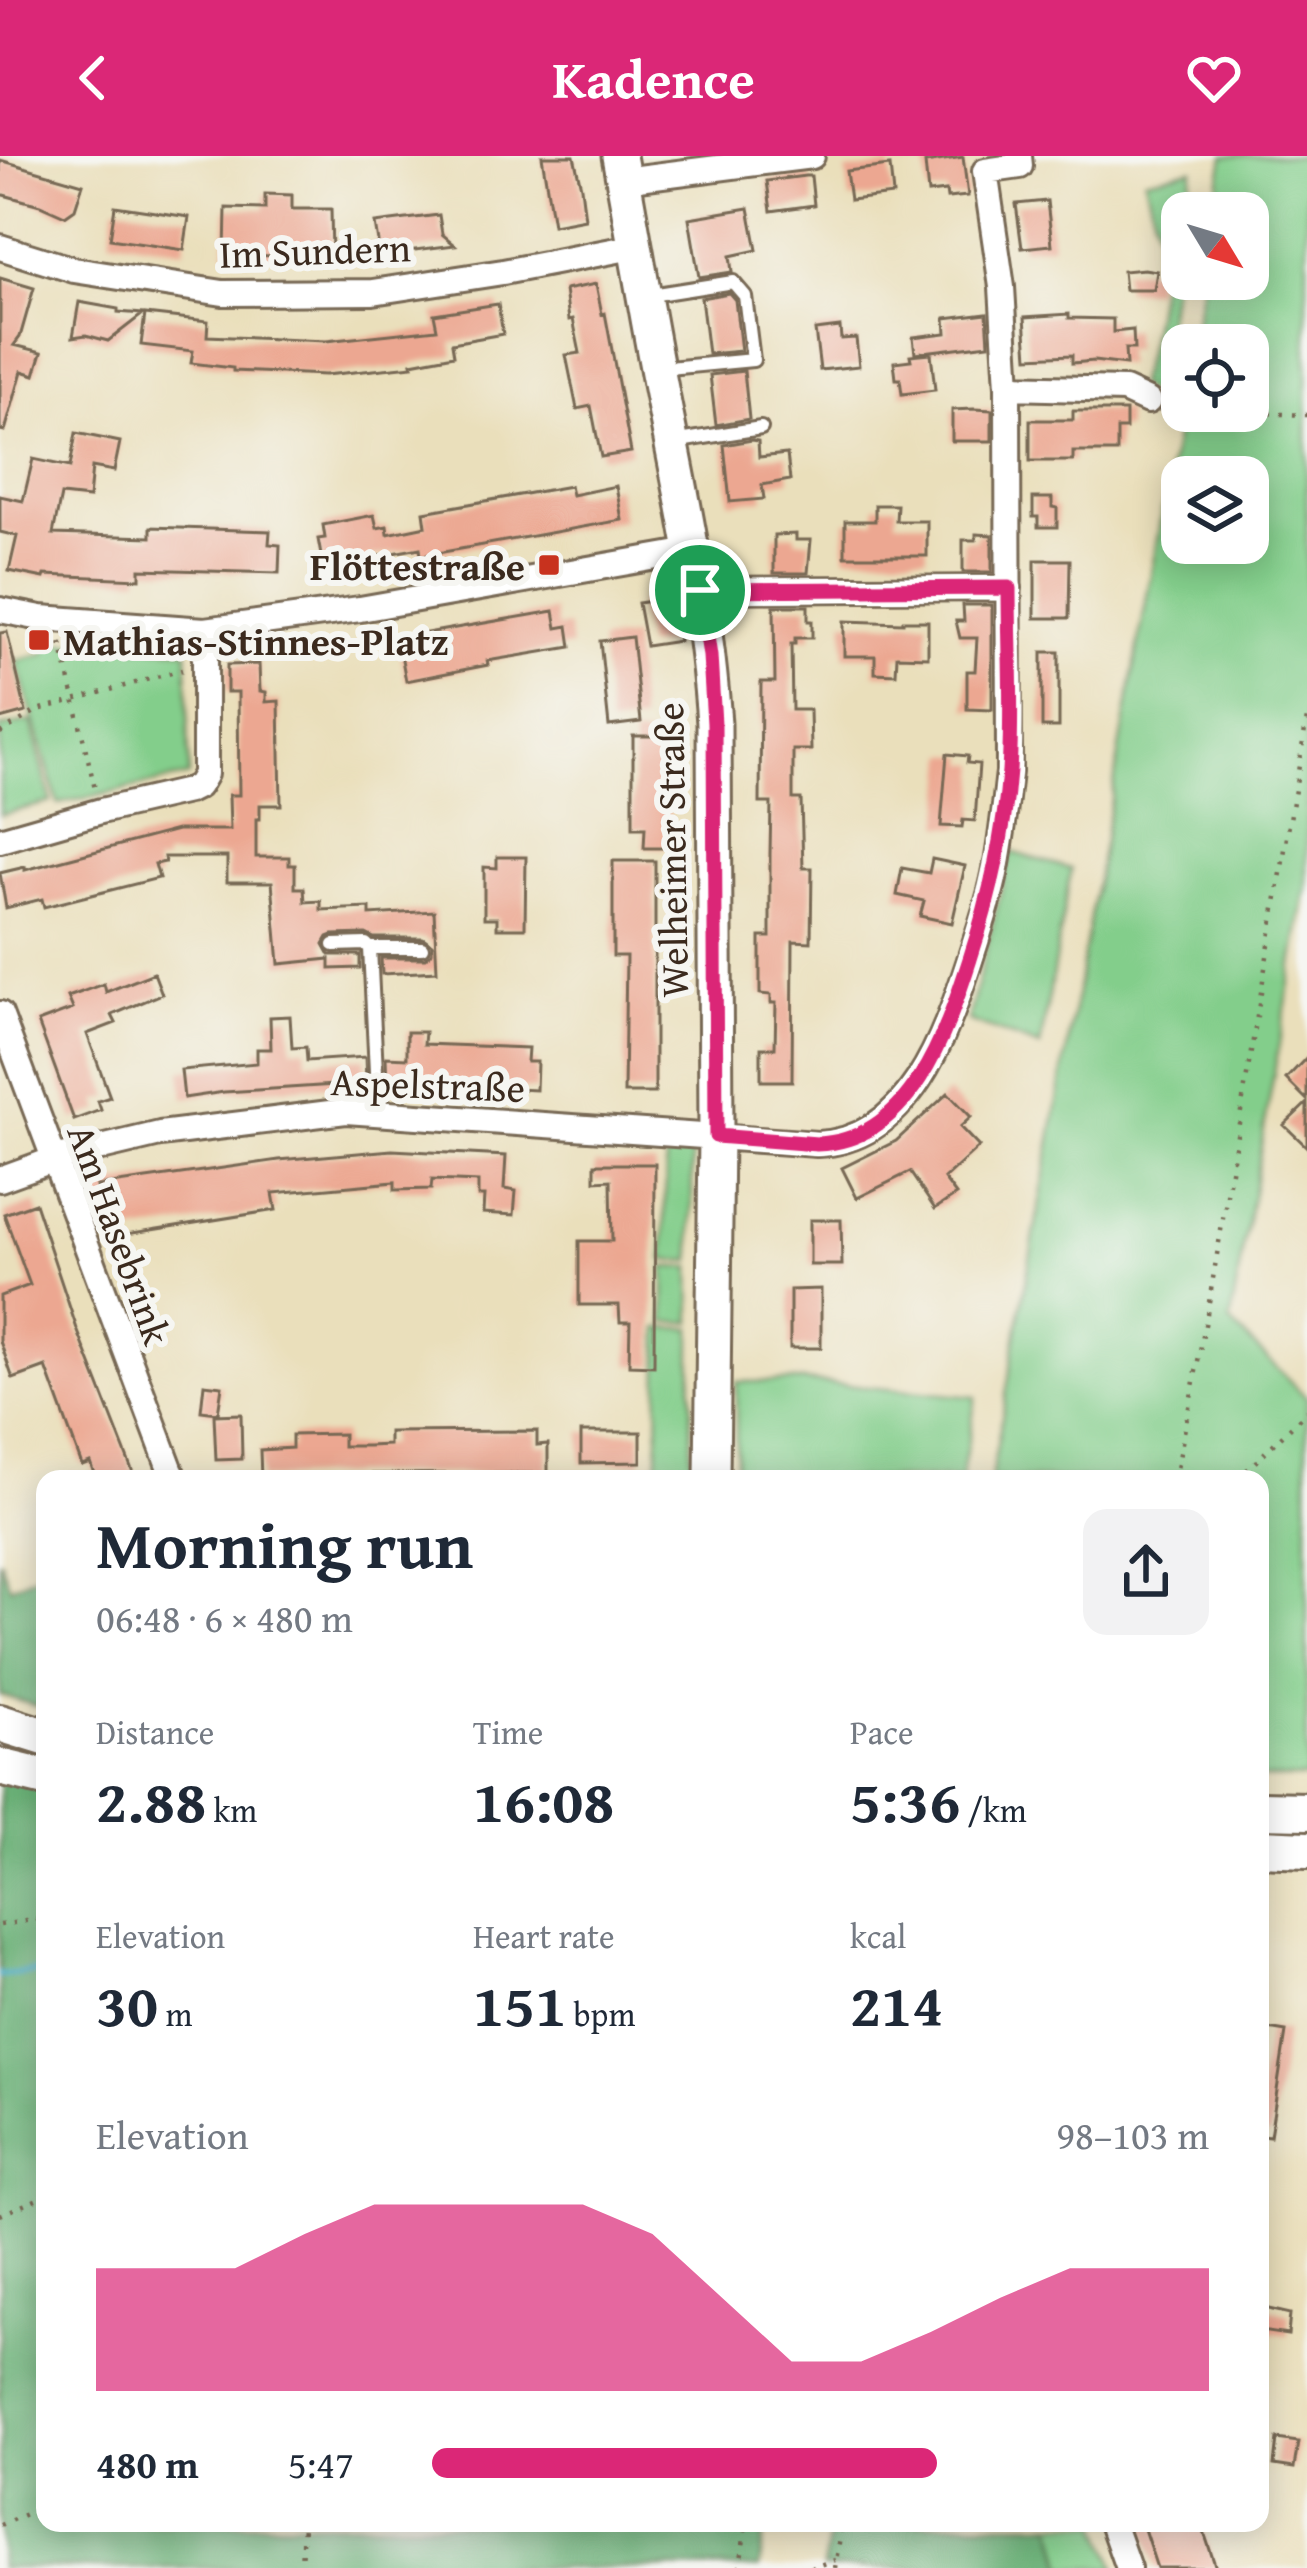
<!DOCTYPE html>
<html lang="en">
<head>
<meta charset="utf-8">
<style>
  body { margin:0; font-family:"Gentium Book Plus",serif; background:#f2f2f3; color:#1f2937; height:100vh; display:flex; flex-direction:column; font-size:45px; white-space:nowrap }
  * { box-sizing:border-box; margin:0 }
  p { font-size:39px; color:#747a83 }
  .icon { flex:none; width:66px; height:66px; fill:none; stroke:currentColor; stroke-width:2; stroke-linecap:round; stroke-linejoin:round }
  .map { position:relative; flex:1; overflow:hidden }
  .panel { position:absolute; left:36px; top:1314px; width:1233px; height:1062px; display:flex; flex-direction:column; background:#fff; border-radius:24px; box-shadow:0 6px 30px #0003 }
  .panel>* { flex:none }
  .needle { width:78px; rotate:128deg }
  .buttons { position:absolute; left:1161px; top:36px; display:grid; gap:24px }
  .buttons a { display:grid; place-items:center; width:108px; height:108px; border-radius:24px; background:#fff; box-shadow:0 6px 30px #0003; font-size:60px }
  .pin { position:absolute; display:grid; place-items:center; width:102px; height:102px; color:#fff; margin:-51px; border:6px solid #fff; border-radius:50%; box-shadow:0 3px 12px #0007 }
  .round { display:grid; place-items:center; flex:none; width:126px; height:126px; border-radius:24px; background:#f2f2f3 }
  .summary { display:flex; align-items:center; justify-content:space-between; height:204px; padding:0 60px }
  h1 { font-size:66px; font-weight:800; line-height:90px }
  .stats { display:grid; grid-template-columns:repeat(3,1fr); gap:18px; height:204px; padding:12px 60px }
  .stats div { display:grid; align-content:center }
  .stats b { font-size:60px; font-weight:800 }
  .stats small { font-size:33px; font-weight:400 }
  .stats p { font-size:33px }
  .chart { height:336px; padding:24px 60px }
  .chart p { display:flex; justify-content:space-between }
  .chart svg { width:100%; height:216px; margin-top:12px; fill:#db2777; opacity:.7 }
  ul { padding:0 60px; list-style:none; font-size:39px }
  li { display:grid; grid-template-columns:192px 144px 1fr; align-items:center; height:90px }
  li i { height:30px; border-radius:15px; background:#db2777 }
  header { display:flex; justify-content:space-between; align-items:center; height:156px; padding:0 60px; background:#db2777; color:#fff; font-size:54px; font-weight:800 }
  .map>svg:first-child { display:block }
  .green { fill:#83ce8b; stroke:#5f7c54; stroke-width:3; fill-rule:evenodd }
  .forest { fill:#6ab177; stroke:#526e4a; stroke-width:3 }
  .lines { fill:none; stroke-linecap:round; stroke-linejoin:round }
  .stream { stroke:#44a9c4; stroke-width:6 }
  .building { fill:#eca791 }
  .lane-casing { stroke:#786955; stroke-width:18 }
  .street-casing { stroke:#786955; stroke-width:30 }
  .secondary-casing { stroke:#786955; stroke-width:39 }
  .primary-casing { stroke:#786955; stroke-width:42 }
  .path { stroke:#786955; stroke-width:4.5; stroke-dasharray:3 9; stroke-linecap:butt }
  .lane { stroke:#fff; stroke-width:12 }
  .street { stroke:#fff; stroke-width:24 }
  .secondary { stroke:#fff; stroke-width:33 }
  .primary { stroke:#fff; stroke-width:36 }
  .route-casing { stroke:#fff; stroke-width:24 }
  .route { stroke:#db2777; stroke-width:15 }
  .poi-dot { fill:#c8321e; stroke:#f6f6f2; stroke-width:4.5 }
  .labels { text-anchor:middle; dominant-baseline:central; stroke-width:12; stroke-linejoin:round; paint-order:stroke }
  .street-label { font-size:39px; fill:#3b2a1e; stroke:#f6f6f2 }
  .poi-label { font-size:39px; font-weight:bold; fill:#3b2a1e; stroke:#f6f6f2; text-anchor:end }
</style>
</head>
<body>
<header><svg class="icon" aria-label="back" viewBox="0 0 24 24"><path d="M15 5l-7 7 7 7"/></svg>Kadence<svg class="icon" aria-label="heart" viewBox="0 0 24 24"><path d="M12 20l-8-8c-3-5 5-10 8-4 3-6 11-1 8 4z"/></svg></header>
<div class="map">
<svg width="1307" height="2412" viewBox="0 0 1307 2412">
  <rect width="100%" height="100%" fill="#f6f6f2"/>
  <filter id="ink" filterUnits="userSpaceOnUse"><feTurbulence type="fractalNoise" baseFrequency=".00833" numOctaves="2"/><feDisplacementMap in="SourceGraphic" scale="24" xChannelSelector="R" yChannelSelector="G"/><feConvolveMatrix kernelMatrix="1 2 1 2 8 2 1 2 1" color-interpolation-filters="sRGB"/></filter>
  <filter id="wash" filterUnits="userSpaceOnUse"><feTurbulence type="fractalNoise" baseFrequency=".004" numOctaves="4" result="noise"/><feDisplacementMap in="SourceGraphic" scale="48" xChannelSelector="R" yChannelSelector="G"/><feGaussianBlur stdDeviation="2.7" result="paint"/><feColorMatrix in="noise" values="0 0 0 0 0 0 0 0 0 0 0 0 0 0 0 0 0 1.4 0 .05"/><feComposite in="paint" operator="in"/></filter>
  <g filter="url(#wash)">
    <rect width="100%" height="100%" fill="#eadfbb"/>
    <path class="green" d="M1224,0H1307V730L1230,1166L1307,1242V1622H1260V1323H991L1182,242V255H1248V189H1191L1203,123H1248V57H1214ZM1182,321H1248V387H1182Z
      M1193,13L1185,57H1182V76L1153,242L1137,228L1149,188L1162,111L1153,109L1158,78L1145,23Z
      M45,486L187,494L189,620L58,648L17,505L46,498Z
      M31,565L51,646L0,659V572Z
      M1011,696L1071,713L1040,891L968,865Z
      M666,993L688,995L692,999V1105L664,1104Z
      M665,1111H691L692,1166H665Z
      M659,1172H692L691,1306C685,1319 671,1316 658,1316Z
      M802,1225L976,1241L961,1323H736V1226Z
      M1053,2367H1099L1116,2412H1065Z"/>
    <path class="forest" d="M0,1403L10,1431L45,1415V1553L0,1539Z
      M0,1612L45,1623V2367H766L759,2412H0Z
      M831,2367H1053L1065,2412H823Z"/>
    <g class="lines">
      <path class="stream" d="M0,1819L45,1815"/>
    </g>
    <g id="blocks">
      <path class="building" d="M542,0H574L581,31L585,63L553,69Z
        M963,1L968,40L947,42L946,35L928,37L925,7Z
        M0,4L83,28L75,53L65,60L40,49L0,38Z
        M890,10L893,39L850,44L846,15Z
        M805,20H811L814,49L771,55L767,25Z
        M265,38L292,39V53H331L332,101L225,99L226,52L265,53Z
        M1047,45L1052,89L1022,92L1016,48Z
        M115,50L189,61L184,94L110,83Z
        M749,52L757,94L730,100L732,116L699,121L689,62Z
        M439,59L442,78L455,89L367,100L378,86L375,67Z
        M1144,113L1157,115L1154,134H1125L1123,115Z
        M0,122L34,132L20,181L14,189L42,196L35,219L22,215L5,275L0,274Z
        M596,128L602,158L605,157L631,296L601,301L591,250L577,253L566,199L580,197L573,163L569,164L565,134Z
        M729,137L735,144L741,195L708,198L701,142Z
        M79,146L118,153V156L143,158L108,185L86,179L73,181Z
        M498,148L503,178L452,187L454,199L412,207L413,210L325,219L233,215V212L191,207L193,195L141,189L145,158L208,165L207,180L326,185L437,173L434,158Z
        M987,157L989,188L915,197L913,181L946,177L945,162Z
        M1069,158V162L1113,163V176L1133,174L1134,193H1125L1126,209L1094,205L1072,207V199L1028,201L1025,161Z
        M840,171L841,183L856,182L859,210L820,214L815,174Z
        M931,197L935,234L902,238L900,223H896L894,206L911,204L910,199Z
        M744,215L749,263L716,269L710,219Z
        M974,253L992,254V285H952V254Z
        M1073,255H1126V273H1117V296H1073V305H1030V264H1073Z
        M76,277L120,286L114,315L92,311L89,342L61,339L53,378L151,381V371L270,375L269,388L280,389L279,417L140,413V423L45,419L44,422L9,415L17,380L0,376V340L23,345L33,303L70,311Z
        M752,284L758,285L759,301L787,298L790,324L762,329L764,343L730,346L724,289Z
        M570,330L572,339L616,330L622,364L421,400L420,392L323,410L318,383L325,382L323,369L374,359L377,372L387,370L388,378L426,370L424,356Z
        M1033,342H1052V351L1057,352V371H1038V361H1033Z
        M875,349H897L896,365H927V400H845V365H875Z
        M796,378V384H811L808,417H774V379Z
        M976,378L992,379V416H963V384H976Z
        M1035,404H1070L1069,462H1035Z
        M671,442L679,485L646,490L638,447Z
        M963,449H992V554L967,553V515H975L977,482H960L956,465H964Z
        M774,450H808V465H812V482H795V488H791L792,554H810L811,594H793V643H801L803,712H812L811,786L793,785L792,925H761V892H775L776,847H771V839L760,838V781H770V698L771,647H760L761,526H775Z
        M554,455L557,472L568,470L571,491L487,505L488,509L406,525L398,482Z
        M844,465L903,467V465H928V501L897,500L896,518L875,517V500H844Z
        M7,476L26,556L0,563V477Z
        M632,481L641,566L609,570L600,485Z
        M1042,496H1059V571H1042Z
        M259,508L260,535L266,536V546L279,545L281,649H260V663H256V701H289V709H295V732H304L305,746L321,745V754L370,752V759L434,755L437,815L382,818L381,802H426L432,796V788L423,782H374L366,778L333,779L328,781L324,788L330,799H360V812L330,813V803L279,808L272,726H227V701H164L165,706L155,708L159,722L44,751L42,743L6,752L0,717L25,711V714L177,674H230L229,639H239L238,536H227V509Z
        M633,580H666V600H670V672H666V692H644L645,672H633Z
        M947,598L968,600L967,607L979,608L975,665L963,664L962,671L941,670Z
        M497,701H526L525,772H497V762H484V711L497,712Z
        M932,703L965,710L952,767L920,760L924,745L897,739L902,712L929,717Z
        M613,705H655V937H624L626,800H613Z
        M154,817L162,838L112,859L116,867L87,878L110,941L98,945L101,954L74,964L38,866L73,853L68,841L104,828L106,836Z
        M290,860L292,892L306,891L307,905L365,901L366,927L224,936L184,942L181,914L257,907V893H271L270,861Z
        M407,876H425L424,888L528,892L527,906H537L536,934L387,927L386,901L407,902Z
        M1307,901V944L1286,923Z
        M948,937L971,961L960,971L979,991L944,1023L956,1039L935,1053L910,1016L857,1042L842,1012L896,985Z
        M1307,947V991L1284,969Z
        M392,994L506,1000L504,1033L516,1035L514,1059L483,1057L484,1040H478V1026L432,1024L431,1033L395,1034V1026L273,1037L276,1054L120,1079L116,1054L101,1057L97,1030L279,1004Z
        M595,1008H655L654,1210L629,1209L630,1166H620L619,1149H579V1085H612L611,1024L595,1025Z
        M35,1047L77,1173L134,1319L122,1323H96L90,1306L82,1309L46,1211L13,1223L0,1185V1140L30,1129L4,1058Z
        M810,1064H841L842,1109H810Z
        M821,1133V1192H790V1134Z
        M204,1228L222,1230L218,1257L201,1255Z
        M241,1258L242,1303L216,1304L214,1259Z
        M537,1275V1289L548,1288V1317L353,1318L261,1323L260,1294L292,1292V1279L343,1278V1290H368L389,1289V1276Z
        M581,1276H641V1306L581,1307Z
        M1268,1873L1286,1876L1270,1980L1260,1979V1928Z
        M1260,2151L1290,2158L1288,2179L1260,2175Z
        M1277,2283L1298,2286L1294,2312L1274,2309Z
        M1142,2367H1201L1216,2412H1157Z"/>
    </g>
  </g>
  <g filter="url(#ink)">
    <use href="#blocks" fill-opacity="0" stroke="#786955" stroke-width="3"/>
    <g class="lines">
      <defs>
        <path id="lane" d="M644,140L733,126L745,140L753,204L658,213
          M673,286L761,272
          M334,789L366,788L370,792
          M378,957L370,792H422"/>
        <path id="street" d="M623,24L812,0
          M0,91L74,114L223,137L373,136L503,116L633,91
          M1008,231L1124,234L1148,245
          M700,434L1009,432
          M0,454L41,462L205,474L360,453L691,395
          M0,684L101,655L188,635L198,630L205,618V474
          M0,858L174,1323
          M0,1023L55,1003L160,978L346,955L817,988C909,985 945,880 969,807C978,778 989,748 995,718C1002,684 1005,649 1009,616L1008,231L1002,131L985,15L1020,10L1019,0
          M1112,2367L1128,2412"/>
        <path id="secondary" d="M619,0C634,81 647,162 663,243C684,351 707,458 714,568L716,979L712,1323"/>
        <path id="primary" d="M0,1567L45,1581
          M0,1611L45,1622
          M1260,1654L1307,1655
          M1260,1692L1307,1694"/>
      </defs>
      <use href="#lane" class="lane-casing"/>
      <use href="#street" class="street-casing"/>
      <use href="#secondary" class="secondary-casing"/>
      <use href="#primary" class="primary-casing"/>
      <path class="path" d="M1209,255L1307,259
        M61,487L95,633
        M0,577L38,554L182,514
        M1175,1323L1206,1164L1307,562
        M1238,1323L1307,1255
        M0,1769L45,1762
        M0,2059L45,2040
        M0,2369L45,2350
        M301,2412L303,2367
        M740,2412L746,2367
        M810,2412L835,2404
        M835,2412L842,2367"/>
      <use href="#lane" class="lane"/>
      <use href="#street" class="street"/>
      <use href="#secondary" class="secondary"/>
      <use href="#primary" class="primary"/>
    </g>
  </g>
  <g class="lines" filter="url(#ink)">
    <defs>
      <path id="route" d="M1009,432C1009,493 1013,555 1009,615C1004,680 990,742 970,803C946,877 911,985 817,988L716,980L714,568L710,500L700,434Z"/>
    </defs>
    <use href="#route" class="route-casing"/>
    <use href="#route" class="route"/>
  </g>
  <g class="poi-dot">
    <rect x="537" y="397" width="24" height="24" rx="6"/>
    <rect x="27" y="472" width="24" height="24" rx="6"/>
  </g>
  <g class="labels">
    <g class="street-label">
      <text transform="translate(315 94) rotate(-2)">Im Sundern</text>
      <text transform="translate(671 694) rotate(-91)">Welheimer Straße</text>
      <text transform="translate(428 928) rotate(2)">Aspelstraße</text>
      <text transform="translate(120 1078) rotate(70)">Am Hasebrink</text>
    </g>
    <g class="poi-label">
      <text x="525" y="409">Flöttestraße</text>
      <text x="63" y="484" text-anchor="start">Mathias-Stinnes-Platz</text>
    </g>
  </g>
</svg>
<div class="buttons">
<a><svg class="needle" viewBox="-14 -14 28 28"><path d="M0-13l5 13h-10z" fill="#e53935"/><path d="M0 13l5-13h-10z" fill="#747a83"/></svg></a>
<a><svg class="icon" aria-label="locate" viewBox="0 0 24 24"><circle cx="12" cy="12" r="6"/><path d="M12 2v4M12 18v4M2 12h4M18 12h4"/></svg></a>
<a><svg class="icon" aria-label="layers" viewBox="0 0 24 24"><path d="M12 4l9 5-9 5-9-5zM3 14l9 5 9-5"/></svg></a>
</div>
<div class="pin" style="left:700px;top:434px;background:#1e9e55"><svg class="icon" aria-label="arrive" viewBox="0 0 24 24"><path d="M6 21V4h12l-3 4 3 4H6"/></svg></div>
<section class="panel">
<div class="summary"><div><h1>Morning run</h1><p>06:48 · 6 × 480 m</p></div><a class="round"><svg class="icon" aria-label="share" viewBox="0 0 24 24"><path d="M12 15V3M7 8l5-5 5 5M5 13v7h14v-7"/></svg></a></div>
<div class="stats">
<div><p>Distance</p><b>2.88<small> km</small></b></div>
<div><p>Time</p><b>16:08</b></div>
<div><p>Pace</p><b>5:36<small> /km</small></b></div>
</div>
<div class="stats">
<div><p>Elevation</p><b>30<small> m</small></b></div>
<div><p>Heart rate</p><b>151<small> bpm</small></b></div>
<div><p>kcal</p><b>214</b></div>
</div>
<div class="chart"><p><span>Elevation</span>98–103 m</p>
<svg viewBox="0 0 160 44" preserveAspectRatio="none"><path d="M0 44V19L10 19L20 19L30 12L40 6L50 6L60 6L70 6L80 12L90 25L100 38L110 38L120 32L130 25L140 19L150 19L160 19V44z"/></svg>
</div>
<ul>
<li><b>480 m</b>5:47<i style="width:65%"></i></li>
</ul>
</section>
</div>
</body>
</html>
